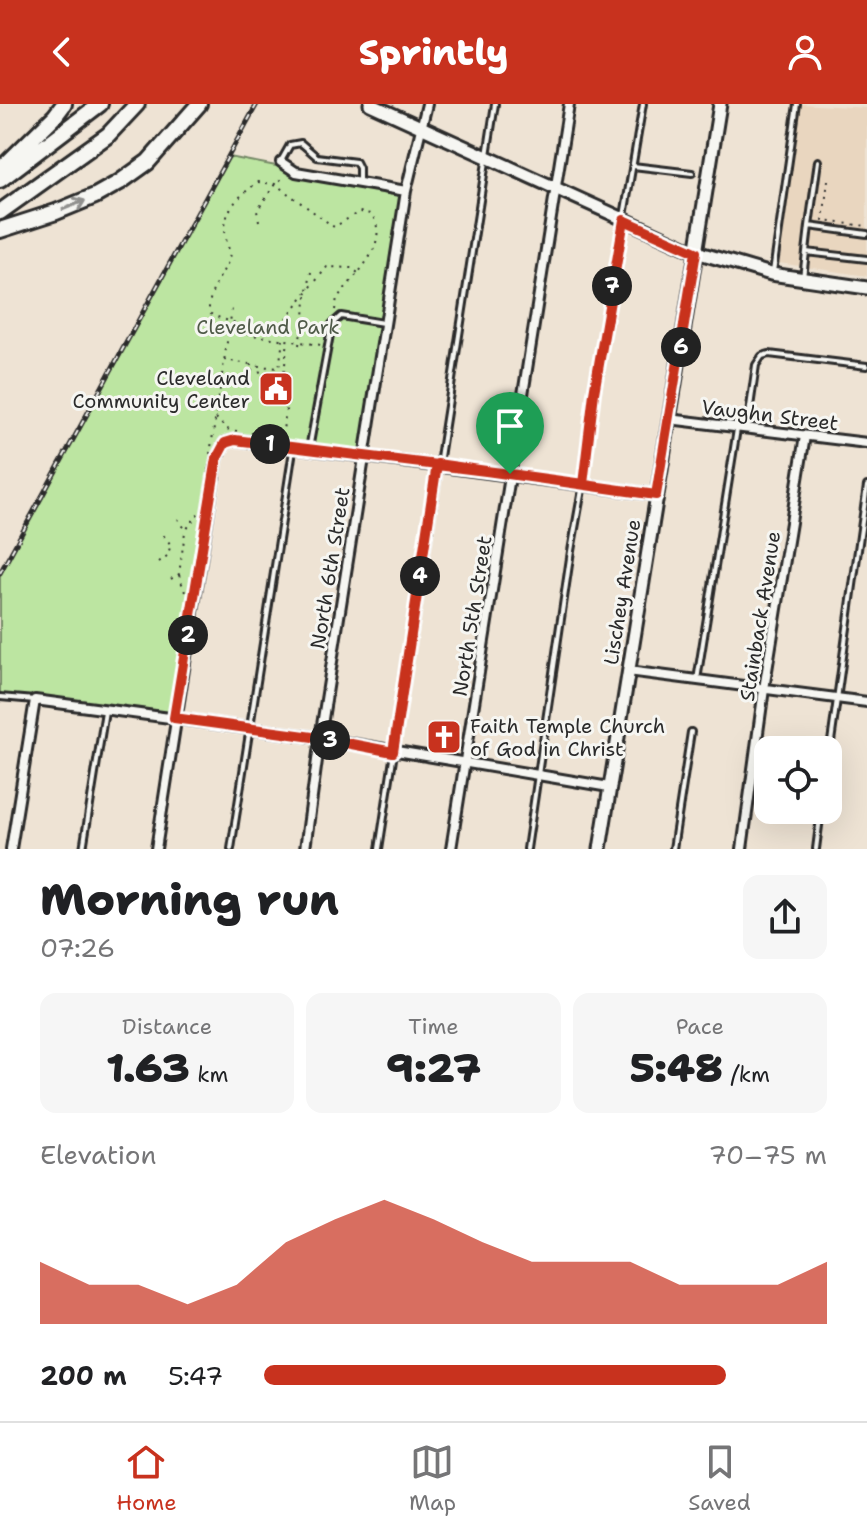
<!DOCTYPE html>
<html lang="en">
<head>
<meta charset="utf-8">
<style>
  body { margin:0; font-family:"Shantell Sans",sans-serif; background:#f6f6f6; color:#202124; height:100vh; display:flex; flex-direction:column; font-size:30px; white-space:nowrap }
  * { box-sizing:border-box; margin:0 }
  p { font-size:26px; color:#757577 }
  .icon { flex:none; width:44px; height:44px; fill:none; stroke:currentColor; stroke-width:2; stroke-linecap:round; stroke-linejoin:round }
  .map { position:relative; height:745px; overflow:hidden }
  .drawer { display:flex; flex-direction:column; background:#fff; flex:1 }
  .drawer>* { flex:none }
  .tools { position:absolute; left:754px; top:632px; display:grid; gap:16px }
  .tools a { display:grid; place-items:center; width:88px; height:88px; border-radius:16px; background:#fff; box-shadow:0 8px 32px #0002; font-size:40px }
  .pin { position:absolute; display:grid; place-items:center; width:68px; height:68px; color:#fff; margin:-82px -34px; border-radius:50% 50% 50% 0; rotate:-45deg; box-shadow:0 0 8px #0007 }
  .pin .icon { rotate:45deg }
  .km { position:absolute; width:40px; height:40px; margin:-20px; border-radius:50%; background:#222; color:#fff; font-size:22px; line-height:40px; text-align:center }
  .round { display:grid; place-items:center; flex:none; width:84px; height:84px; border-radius:16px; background:#f6f6f6 }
  .overview { display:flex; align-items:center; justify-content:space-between; height:136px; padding:0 40px }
  h1 { font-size:44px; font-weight:800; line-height:60px }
  .figures { display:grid; grid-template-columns:repeat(3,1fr); gap:12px; height:136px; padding:8px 40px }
  .figures div { display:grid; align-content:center; border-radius:16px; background:#f6f6f6; text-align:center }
  .figures b { font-size:40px; font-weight:800 }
  .figures small { font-size:22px; font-weight:400 }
  .figures p { font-size:22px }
  .chart { height:224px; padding:16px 40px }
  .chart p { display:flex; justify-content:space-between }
  .chart svg { width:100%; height:144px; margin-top:8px; fill:#c8321e; opacity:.7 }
  ul { padding:0 40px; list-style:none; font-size:26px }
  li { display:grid; grid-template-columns:128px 96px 1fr; align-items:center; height:60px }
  li i { height:20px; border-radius:10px; background:#c8321e }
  header { display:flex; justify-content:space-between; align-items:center; height:104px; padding:0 40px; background:#c8321e; color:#fff; font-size:36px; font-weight:800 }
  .dock { display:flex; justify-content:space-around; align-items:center; height:112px; border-top:2px solid #e0e0e0; background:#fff; font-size:22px; color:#757577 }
  .dock a { display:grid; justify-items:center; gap:4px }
  .dock .selected { color:#c8321e }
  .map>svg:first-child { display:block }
  .built { fill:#e9d6bf }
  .green { fill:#bce5a1; stroke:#748866; stroke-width:2 }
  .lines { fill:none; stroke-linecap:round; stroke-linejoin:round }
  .lane-casing { stroke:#2b2b2b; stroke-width:10 }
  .street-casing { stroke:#2b2b2b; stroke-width:14 }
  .secondary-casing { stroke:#2b2b2b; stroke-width:17 }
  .highway-casing { stroke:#2b2b2b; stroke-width:20 }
  .path { stroke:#2b2b2b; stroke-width:2; stroke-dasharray:2 6; stroke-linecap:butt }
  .lane { stroke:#f6f6f2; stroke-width:4 }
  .street { stroke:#f6f6f2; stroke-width:8 }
  .secondary { stroke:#f6f6f2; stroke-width:11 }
  .highway { stroke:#f6f6f2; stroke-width:14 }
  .rail-casing { stroke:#2b2b2b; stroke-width:5 }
  .rail { stroke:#f6f6f2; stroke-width:2; stroke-dasharray:6; stroke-linecap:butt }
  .oneway { stroke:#90908e }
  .route-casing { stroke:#fff; stroke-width:16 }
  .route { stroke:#c8321e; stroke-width:10 }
  .labels { text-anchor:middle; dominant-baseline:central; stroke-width:6; stroke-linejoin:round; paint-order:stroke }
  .park-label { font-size:20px; fill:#4f5a48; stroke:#f6f6f2 }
  .poi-label { font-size:20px; fill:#2b2b2b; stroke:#f6f6f2; text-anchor:end }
  .street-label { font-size:20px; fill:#2b2b2b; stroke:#f6f6f2 }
</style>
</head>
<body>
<header><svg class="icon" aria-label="back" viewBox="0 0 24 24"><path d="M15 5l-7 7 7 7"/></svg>Sprintly<svg class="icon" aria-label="person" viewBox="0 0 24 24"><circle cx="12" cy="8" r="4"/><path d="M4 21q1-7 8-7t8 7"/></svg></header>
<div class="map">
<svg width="867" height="745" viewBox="0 0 867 745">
  <rect width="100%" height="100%" fill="#eee3d4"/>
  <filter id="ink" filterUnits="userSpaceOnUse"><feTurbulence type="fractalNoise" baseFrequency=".0125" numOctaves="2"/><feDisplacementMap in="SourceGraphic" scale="16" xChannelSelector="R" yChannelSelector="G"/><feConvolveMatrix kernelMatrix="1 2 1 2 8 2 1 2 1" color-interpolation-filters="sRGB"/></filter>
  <g filter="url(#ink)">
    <path class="built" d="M800,0L867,4V172L779,159Z"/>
    <path class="green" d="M229,53L406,87L364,351L235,336L224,344L217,354L174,614L0,594V468Z"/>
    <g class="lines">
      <defs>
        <path id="lane" d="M281,57L290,41L301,39L317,53L356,58L359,64V79
          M633,62L692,69
          M809,122L818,57
          M806,148L867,155
          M773,168L797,0
          M803,174L809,122L867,130
          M747,324L756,261L762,252L769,250L867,262
          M309,345L332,220L341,212L383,219
          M697,576L737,325
          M0,593L35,596
          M828,659L867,382
          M83,745L105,607
          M231,745L293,346
          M379,745L495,0
          M527,745L571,447L583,380L594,289L643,0
          M673,745L691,628
          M816,745L821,706"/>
        <path id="street" d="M281,58L296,68L406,87
          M669,315L867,339
          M628,567L867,598
          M11,745L35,596L320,634L609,683
          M156,745L217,354L225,339L235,336L656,391
          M305,745L320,634L406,87L427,0
          M451,745L569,0
          M742,745L764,585L805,332"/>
        <path id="secondary" d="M370,0L696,148L771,170L867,184
          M600,745L720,0"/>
        <path id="highway" d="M0,66L55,12L64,0
          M0,76L100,0
          M0,108L108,31L137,0
          M0,126L56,108L95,92L120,78L148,58L199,0"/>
      </defs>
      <use href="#lane" class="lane-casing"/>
      <use href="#street" class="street-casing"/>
      <use href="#secondary" class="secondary-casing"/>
      <use href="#highway" class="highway-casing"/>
      <path class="path" d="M828,76L823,117L867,122
        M259,117L257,107L275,80L284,73
        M335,206L337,194L358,169C372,152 386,130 371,110L359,108L334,123L275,80L258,78C238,93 221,107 226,134C227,143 232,148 228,158C219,176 208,188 209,209C228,219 264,228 283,218L327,163L352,164L358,169
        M231,228L321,241
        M299,241L311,168
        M224,256L249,260
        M251,266L267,269
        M284,268L288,237
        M249,269L250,261L279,264L283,236
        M208,277L220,279
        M216,314L226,325L237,327
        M251,329L282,332L287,301
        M210,350L232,205L228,203
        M178,415L186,426L200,407
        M159,458L167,452L171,441L161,428
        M179,471L186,491
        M171,475L179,470L185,428"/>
      <use href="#lane" class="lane"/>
      <use href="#street" class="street"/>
      <use href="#secondary" class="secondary"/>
      <use href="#highway" class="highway"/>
      <defs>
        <path id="rail" d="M0,469L257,0"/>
      </defs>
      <use href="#rail" class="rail-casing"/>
      <use href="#rail" class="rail"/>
    </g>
    <defs><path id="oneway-shaft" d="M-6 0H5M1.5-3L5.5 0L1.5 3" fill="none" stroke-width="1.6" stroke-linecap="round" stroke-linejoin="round" transform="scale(2)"/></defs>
    <use class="oneway" href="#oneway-shaft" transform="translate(74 101) rotate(-22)"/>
  </g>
  <g class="lines" filter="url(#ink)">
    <defs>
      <path id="route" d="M510,370C418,358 326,348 235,336L225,339L217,354L174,614L320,634L393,648L437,360L656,391L696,148L624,116L594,289L583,380L510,370"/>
    </defs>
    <use href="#route" class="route-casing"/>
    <use href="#route" class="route"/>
  </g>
  <defs>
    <symbol id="civic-square" viewBox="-11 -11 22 22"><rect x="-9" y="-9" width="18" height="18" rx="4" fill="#c8321e" stroke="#f6f6f2"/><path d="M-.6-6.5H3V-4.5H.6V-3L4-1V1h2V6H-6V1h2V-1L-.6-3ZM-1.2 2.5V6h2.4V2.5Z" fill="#fff"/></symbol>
    <symbol id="church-square" viewBox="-11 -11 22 22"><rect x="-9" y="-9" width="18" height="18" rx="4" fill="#c8321e" stroke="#f6f6f2"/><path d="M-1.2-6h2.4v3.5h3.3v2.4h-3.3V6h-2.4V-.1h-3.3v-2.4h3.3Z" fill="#fff"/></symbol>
  </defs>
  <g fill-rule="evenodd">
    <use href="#civic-square" x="256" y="265" width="40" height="40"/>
    <use href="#church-square" x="424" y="613" width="40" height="40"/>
  </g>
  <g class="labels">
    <g class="park-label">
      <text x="268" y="223">Cleveland Park</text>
    </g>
    <g class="poi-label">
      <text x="250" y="274">Cleveland<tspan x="250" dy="23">Community Center</tspan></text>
      <text x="470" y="622" text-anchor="start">Faith Temple Church<tspan x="470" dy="23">of God in Christ</tspan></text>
    </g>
    <g class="street-label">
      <text transform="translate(770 311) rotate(7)">Vaughn Street</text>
      <text transform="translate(330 464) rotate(-81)">North 6th Street</text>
      <text transform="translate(622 488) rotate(-81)">Lischey Avenue</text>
      <text transform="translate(472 512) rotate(-81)">North 5th Street</text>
      <text transform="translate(760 512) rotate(-81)">Stainback Avenue</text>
    </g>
  </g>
</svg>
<div class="tools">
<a><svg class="icon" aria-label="locate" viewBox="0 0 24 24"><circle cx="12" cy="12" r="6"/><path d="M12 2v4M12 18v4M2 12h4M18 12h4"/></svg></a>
</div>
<div class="pin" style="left:510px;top:370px;background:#1e9e55"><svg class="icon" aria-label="arrive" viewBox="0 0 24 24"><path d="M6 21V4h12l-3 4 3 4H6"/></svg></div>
<b class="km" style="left:270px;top:340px">1</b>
<b class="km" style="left:188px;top:531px">2</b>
<b class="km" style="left:330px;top:636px">3</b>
<b class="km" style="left:420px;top:472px">4</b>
<b class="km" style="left:681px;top:243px">6</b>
<b class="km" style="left:612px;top:182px">7</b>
</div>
<section class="drawer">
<div class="overview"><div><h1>Morning run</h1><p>07:26</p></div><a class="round"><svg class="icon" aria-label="share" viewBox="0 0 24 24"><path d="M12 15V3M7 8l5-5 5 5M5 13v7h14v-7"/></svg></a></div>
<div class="figures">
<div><p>Distance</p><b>1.63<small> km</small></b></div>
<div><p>Time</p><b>9:27</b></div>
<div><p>Pace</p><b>5:48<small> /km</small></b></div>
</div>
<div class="chart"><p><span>Elevation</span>70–75 m</p>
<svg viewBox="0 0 160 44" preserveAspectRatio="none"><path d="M0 44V25L10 32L20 32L30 38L40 32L50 19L60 12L70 6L80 12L90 19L100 25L110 25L120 25L130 32L140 32L150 32L160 25V44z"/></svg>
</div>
<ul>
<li><b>200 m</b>5:47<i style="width:82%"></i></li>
</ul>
</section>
<nav class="dock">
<a class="selected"><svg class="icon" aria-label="home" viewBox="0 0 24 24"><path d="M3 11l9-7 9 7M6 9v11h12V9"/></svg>Home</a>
<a><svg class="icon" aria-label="map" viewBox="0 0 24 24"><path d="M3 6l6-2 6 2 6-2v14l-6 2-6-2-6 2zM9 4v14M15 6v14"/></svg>Map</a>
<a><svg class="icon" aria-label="saved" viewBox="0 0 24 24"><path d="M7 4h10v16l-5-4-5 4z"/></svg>Saved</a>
</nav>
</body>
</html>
